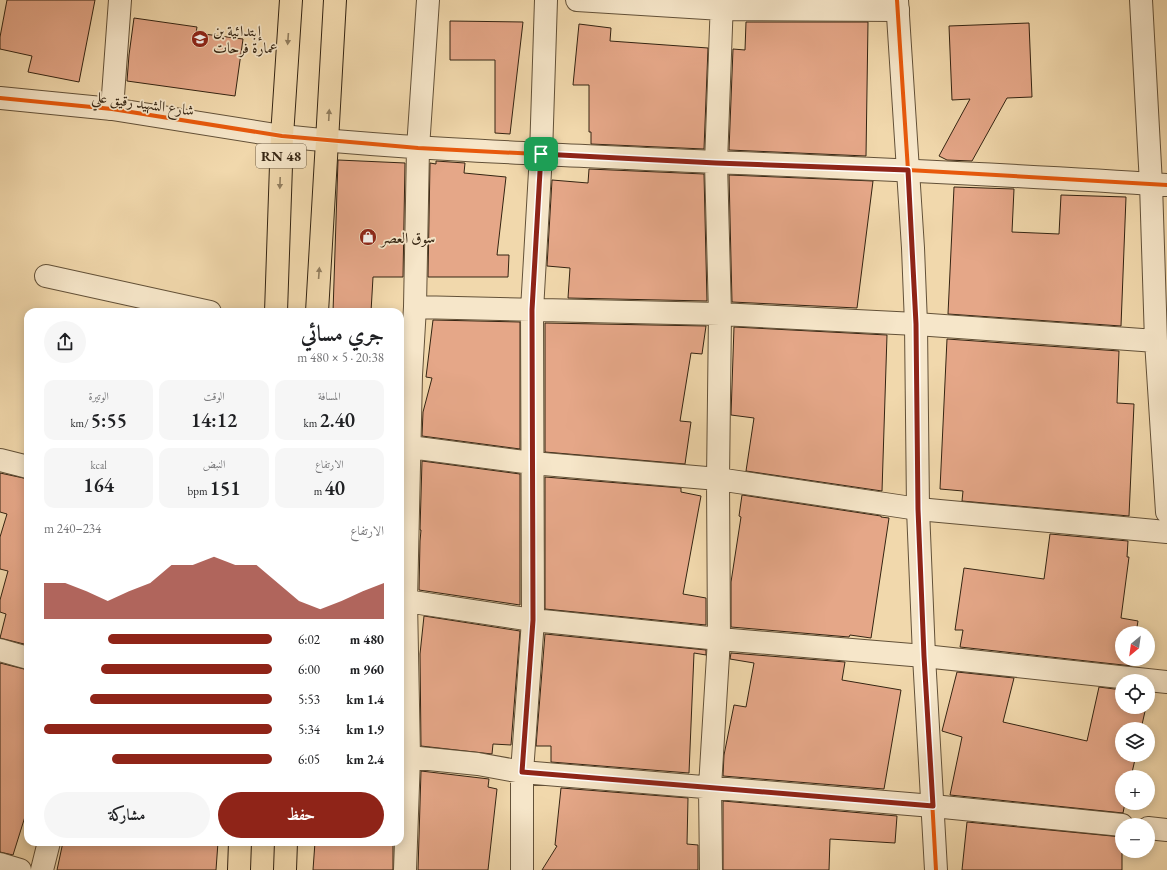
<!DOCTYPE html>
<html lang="ar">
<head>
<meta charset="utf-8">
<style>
  body { margin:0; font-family:"EB Garamond",Amiri,serif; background:#f6f6f6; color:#202124; direction:rtl; height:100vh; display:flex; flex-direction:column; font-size:15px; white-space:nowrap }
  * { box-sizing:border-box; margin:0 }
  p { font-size:13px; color:#757577 }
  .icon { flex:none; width:22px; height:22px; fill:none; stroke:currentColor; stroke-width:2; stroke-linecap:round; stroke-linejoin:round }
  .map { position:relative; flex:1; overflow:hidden; direction:ltr }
  .sheet { position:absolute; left:24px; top:308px; width:380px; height:538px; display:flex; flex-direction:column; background:#fff; border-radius:12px; box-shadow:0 2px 10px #0003; direction:rtl }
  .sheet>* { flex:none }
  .needle { width:26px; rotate:209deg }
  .controls { position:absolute; left:1115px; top:626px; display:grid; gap:8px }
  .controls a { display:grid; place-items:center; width:40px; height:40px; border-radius:50%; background:#fff; box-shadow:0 2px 10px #0003; font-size:20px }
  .pin { position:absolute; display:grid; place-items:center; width:34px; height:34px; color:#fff; margin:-17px; border-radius:8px; box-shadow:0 2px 6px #0006 }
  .round { display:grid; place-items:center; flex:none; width:42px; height:42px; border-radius:21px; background:#f6f6f6 }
  .overview { display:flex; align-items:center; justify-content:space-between; height:68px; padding:0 20px }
  h1 { font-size:22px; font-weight:600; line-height:30px }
  .figures { display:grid; grid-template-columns:repeat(3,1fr); gap:6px; height:68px; padding:4px 20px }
  .figures div { display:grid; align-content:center; border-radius:10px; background:#f6f6f6; text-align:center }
  .figures b { font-size:20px; font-weight:600 }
  .figures small { font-size:11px; font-weight:400 }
  .figures p { font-size:11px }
  .chart { height:112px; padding:8px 20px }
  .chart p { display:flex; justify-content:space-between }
  .chart svg { width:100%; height:72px; margin-top:4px; fill:#8f2418; opacity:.7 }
  .action { display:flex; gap:8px; margin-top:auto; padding:8px 20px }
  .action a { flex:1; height:46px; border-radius:24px; background:#8f2418; color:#fff; font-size:16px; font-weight:600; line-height:46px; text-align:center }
  .action a+a { background:#f6f6f6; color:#202124 }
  ul { padding:0 20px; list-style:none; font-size:13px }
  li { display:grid; grid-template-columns:64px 48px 1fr; align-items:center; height:30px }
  li i { height:10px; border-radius:5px; background:#8f2418 }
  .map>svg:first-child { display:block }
  .building { fill:#e5a788; stroke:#342412 }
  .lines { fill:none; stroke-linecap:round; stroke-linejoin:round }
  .minor-casing { stroke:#635138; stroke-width:24 }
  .tertiary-casing { stroke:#635138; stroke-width:24 }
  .primary-casing { stroke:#342412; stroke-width:24 }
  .minor { stroke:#f6e6c9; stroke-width:22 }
  .tertiary { stroke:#f6e6c9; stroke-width:22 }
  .primary { stroke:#f1d8ac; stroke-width:22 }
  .cycleway-casing { stroke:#f6e6c9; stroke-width:6 }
  .cycleway { stroke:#e8590c; stroke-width:4 }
  .oneway { fill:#927e5f }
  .route-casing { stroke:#fff; stroke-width:8 }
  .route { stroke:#8f2418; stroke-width:5 }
  .labels { text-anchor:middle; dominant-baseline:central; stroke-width:3.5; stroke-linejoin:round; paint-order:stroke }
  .shield { fill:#f6e6c9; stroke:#6e5e49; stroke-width:1 }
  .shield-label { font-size:14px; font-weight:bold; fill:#342412 }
  .poi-label { font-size:15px; fill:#342412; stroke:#f6e6c9; text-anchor:start }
  .street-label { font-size:15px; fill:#342412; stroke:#f6e6c9 }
</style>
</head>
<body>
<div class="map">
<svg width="1167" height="870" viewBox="0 0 1167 870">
  <rect width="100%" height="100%" fill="#f1d8ac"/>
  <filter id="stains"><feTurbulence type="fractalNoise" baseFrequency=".005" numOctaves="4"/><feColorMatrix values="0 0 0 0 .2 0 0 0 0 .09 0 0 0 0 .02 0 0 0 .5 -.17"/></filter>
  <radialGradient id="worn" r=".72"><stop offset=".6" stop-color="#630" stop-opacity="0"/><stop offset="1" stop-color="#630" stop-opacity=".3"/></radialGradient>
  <path class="building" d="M7,0H95L79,82L28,72L32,56L0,49V37Z
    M134,18L197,27L196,33L243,39L235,96L127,81L129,55Z
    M450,21L523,22L510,134L495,133V60H450Z
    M746,22H868L866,156L729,150L733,49L745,50Z
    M1029,23L1032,97L1007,98L972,161L947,160L939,156L970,99L952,100L949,26Z
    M579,24L611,28L610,41L708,48L704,149L591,144V132H589V85H573Z
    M338,160L405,163L403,277H373L371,312H333Z
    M436,161L465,163L464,173L506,177L497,255H509L508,277H428L430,163L436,164Z
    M589,169L704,174L707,301L568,298L570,268L547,266L552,180L588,183Z
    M729,175L873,181L857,308L732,302Z
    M954,187L1014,189L1012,232L1059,234L1061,195L1126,197L1121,326L948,314Z
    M433,320L520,322V449L422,436L423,412L432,378L426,377Z
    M545,323L706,326L702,354L691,353L680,421L691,422L685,464L545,452Z
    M734,327L887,335L882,491L746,471L754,418L731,415Z
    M947,339L1119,351L1117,403L1134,404L1129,516L962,501L963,491L940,489Z
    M422,461L520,474V605L419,590L420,541L421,530H420Z
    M0,473L28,479V645L0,638L6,614L0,612V600L8,571L0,569V537L7,514L0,512Z
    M545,477L681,488V492L701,496L683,594L706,598V625L545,609Z
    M742,495L881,516V517L889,518L871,638L850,635L849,637L731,627V582L741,517L739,516Z
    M1050,534L1128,541L1127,557H1129L1121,618L1138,621L1136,633H1122V659H1133L1132,666L960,647L963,630H955L964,568L1044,579Z
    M424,616L520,631L511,745L493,744L492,754L421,746L420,654Z
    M545,634L706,650V655L694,653L689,773L551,762V746H536Z
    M731,653L845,662L842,680L901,690L884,789L723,776L724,755L734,705L746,707L754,663L730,659Z
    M0,663L28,670V807L13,855L0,852Z
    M957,672L1014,678L1003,722L1087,741L1099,687L1122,690V707H1146L1141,729H1122V755H1136L1131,777H1122V803H1125L1123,813L950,795L962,737L942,731Z
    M421,771L489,779L488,787L497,789L488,870H418Z
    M561,788L688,798L687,844L698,845V870H542L557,846L555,845Z
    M723,801L897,816L895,843L830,839L829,870H723Z
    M967,822L1122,837V870H962Z
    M63,842H218L216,870H57Z
    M315,842H393V870H313Z"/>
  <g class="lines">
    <defs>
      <path id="minor" d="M577,0L722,9L898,10
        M1141,0L1151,184L1156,341L1167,512
        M112,109L120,0
        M282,136C375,146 468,150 562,155C764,165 965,171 1167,185
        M46,276L210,312
        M415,307L720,314L916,324L1156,341
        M410,447L532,463L718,479L918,509L1167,532
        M0,460L28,467
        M406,601L533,620L719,639L924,656L1167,682
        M0,650L28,658
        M400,752L409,757L478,764L522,772L933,806L1122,825
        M1148,828L1167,830
        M0,864L20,870
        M42,870L49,842
        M405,870L409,757L406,601L411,375L415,307L418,148L428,0
        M522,870V772L533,620L532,310L541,154L546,0
        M711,870L710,787L719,639L718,479L720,314L716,163L722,0"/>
      <path id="tertiary" d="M897,0L913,248L916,324L918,509L924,656L936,870
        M0,98L112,109L282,136"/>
      <path id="primary" d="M276,312L282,136L291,0
        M317,312L327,141L335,0
        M239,870L240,842
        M285,870L286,842"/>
    </defs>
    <use href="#minor" class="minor-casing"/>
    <use href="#tertiary" class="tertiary-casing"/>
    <use href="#primary" class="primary-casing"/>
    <use href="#minor" class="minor"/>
    <use href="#tertiary" class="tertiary"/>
    <use href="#primary" class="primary"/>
    <defs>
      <path id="cycleway" d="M897,0L913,248L916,324L918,509L924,656L936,870
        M0,98L112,109L282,136L418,148L716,163L908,170L1167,185"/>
    </defs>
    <use href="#cycleway" class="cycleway-casing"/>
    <use href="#cycleway" class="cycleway"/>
  </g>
  <defs><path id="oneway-solid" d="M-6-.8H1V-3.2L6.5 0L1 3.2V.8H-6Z"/></defs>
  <g class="oneway">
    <use href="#oneway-solid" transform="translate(288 39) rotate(94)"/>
    <use href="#oneway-solid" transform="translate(329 115) rotate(-87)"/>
    <use href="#oneway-solid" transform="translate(280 183) rotate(92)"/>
    <use href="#oneway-solid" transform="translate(319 273) rotate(-86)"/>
  </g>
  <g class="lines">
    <defs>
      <path id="route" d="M541,154L716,163L908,170L916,324L918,509L924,656L933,806L522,772L533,620L532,310Z"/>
    </defs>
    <use href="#route" class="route-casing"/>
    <use href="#route" class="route"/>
  </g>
  <defs>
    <symbol id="school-disc" viewBox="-11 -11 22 22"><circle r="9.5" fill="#8f2418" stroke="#f6e6c9"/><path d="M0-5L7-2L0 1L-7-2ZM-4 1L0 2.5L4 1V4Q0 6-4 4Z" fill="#fff"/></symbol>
    <symbol id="shop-disc" viewBox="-11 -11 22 22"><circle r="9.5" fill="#8f2418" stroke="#f6e6c9"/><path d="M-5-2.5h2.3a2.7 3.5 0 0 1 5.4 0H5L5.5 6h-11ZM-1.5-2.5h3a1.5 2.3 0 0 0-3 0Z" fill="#fff"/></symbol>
  </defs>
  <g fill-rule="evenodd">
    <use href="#school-disc" x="190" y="29" width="20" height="20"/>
    <use href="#shop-disc" x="358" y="227" width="20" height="20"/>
  </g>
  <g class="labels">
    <rect class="shield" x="256" y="144" width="50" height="24" rx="3"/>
    <g class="shield-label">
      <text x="281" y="156">RN 48</text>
    </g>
    <g class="poi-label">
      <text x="213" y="30">إبتدائية بن<tspan x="213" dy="17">عمارة فرحات</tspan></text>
      <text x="381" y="237">سوق العصر</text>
    </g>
    <g class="street-label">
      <text transform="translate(143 103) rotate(8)">شارع الشهيد رقيق علي</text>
    </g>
  </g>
  <rect width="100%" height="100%" filter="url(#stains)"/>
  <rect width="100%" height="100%" fill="url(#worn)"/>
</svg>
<div class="controls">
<a><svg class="needle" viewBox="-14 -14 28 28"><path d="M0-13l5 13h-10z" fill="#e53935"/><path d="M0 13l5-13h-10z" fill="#757577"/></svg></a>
<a><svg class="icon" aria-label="locate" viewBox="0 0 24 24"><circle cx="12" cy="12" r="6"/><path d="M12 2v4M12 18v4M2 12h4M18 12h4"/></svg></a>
<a><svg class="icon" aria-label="layers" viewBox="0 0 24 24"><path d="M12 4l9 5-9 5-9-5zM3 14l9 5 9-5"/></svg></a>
<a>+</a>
<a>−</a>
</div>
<div class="pin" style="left:541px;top:154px;background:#1e9e55"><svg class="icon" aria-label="arrive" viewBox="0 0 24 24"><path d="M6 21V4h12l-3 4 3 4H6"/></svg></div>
<section class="sheet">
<div class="overview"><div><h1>جري مسائي</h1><p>20:38 · 5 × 480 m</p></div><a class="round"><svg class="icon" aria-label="share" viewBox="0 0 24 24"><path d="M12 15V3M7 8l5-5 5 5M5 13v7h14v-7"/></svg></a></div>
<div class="figures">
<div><p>المسافة</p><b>2.40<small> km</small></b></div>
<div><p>الوقت</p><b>14:12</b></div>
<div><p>الوتيرة</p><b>5:55<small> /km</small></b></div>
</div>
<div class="figures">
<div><p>الارتفاع</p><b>40<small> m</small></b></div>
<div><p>النبض</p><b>151<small> bpm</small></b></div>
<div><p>kcal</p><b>164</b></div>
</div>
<div class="chart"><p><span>الارتفاع</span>234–240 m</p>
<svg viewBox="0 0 160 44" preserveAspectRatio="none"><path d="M0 44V22L10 22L20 27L30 33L40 27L50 22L60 11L70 11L80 6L90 11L100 11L110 22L120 33L130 38L140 33L150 27L160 22V44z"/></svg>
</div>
<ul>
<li><b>480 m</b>6:02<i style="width:72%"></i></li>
<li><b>960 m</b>6:00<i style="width:75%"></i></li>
<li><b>1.4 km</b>5:53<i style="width:80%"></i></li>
<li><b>1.9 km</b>5:34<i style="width:100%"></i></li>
<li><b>2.4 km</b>6:05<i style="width:70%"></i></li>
</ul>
<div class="action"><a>حفظ</a><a>مشاركة</a></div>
</section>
</div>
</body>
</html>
